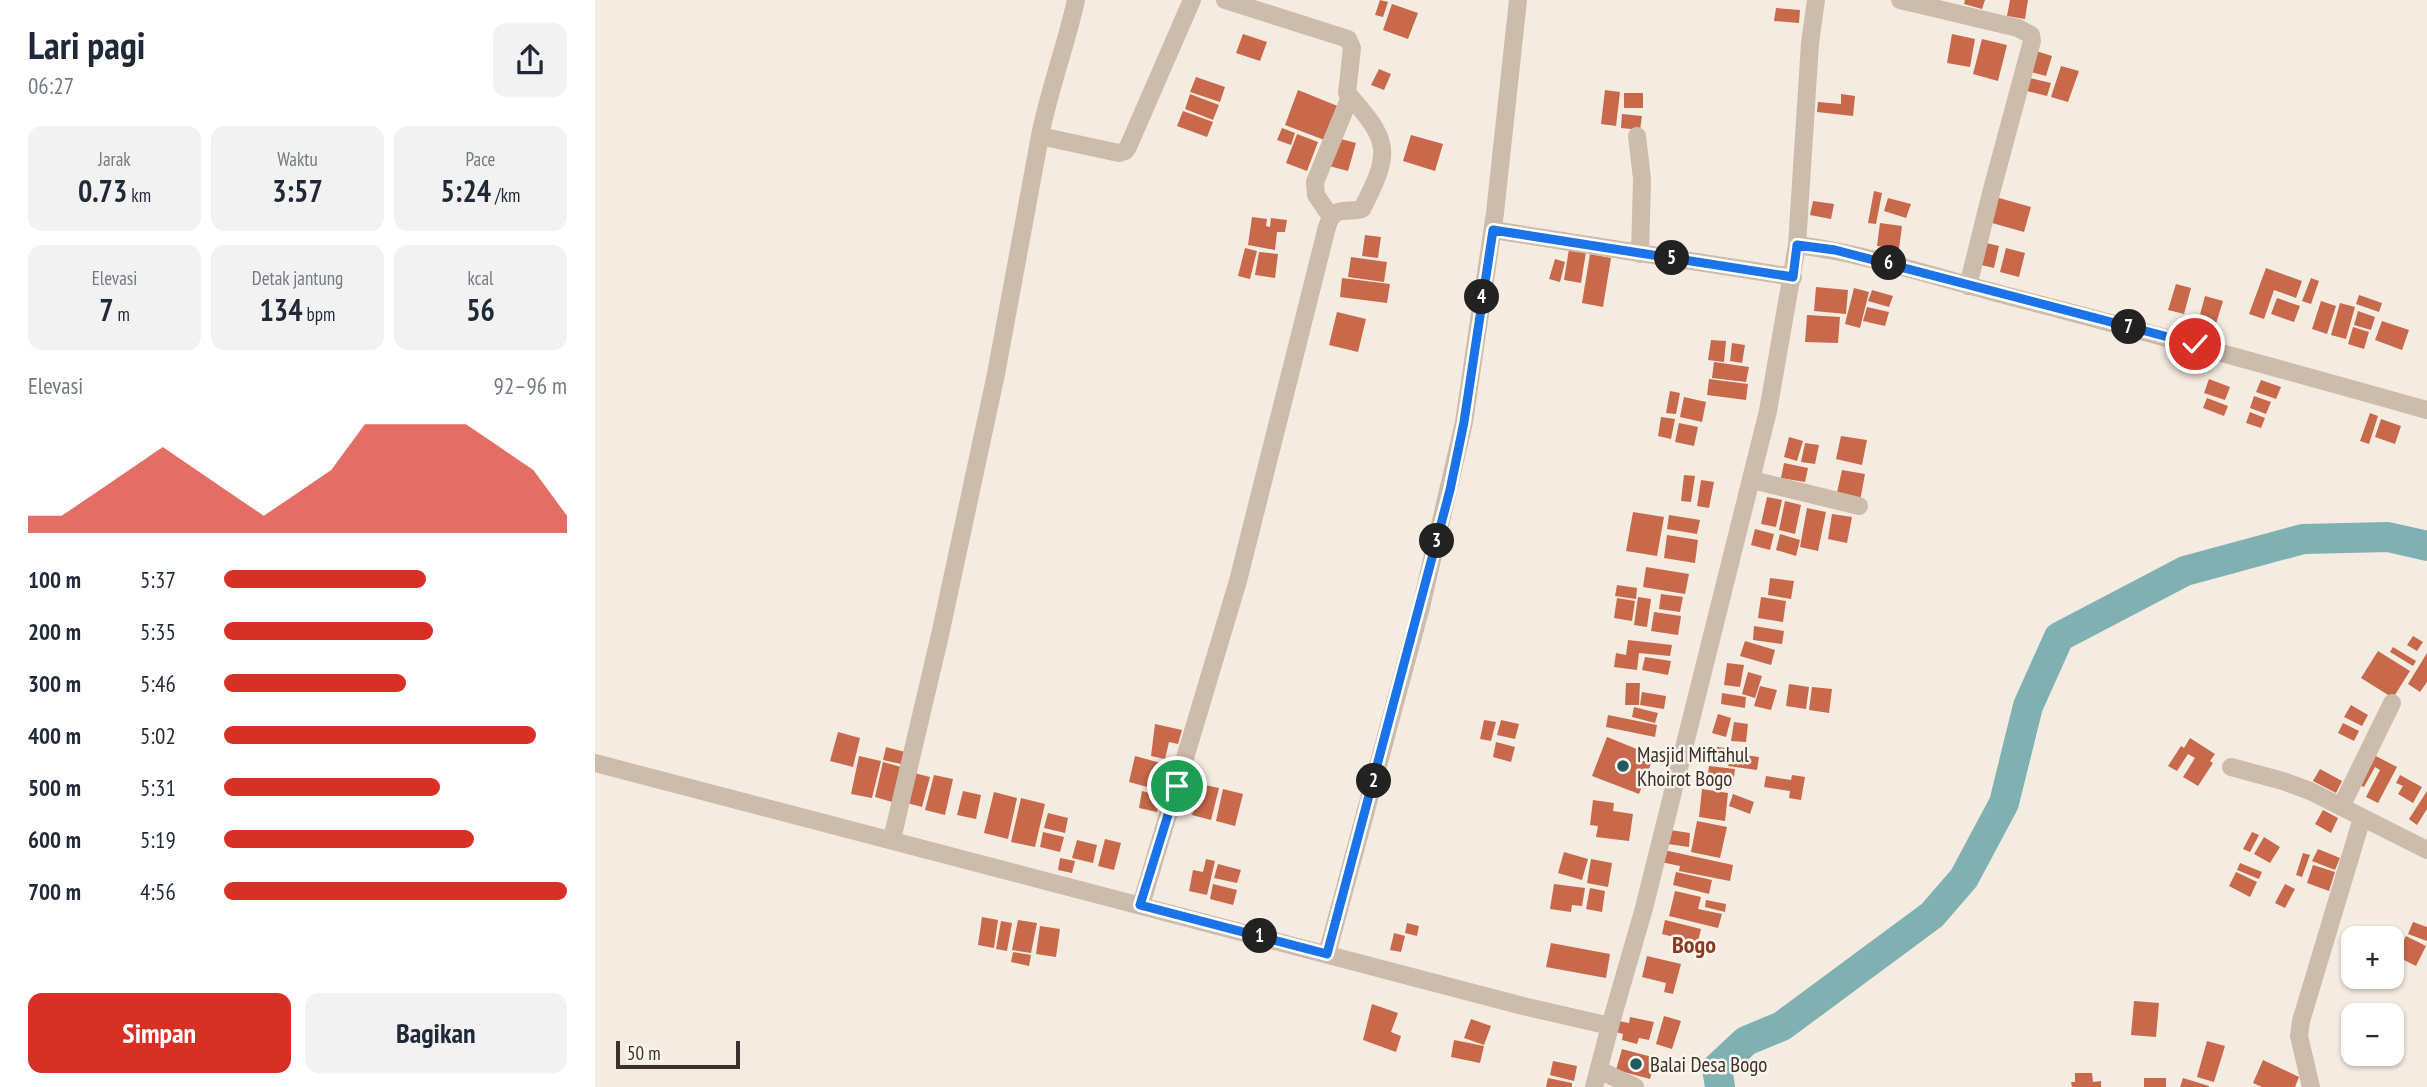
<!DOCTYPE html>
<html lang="id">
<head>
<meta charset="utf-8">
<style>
  body { margin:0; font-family:"PT Sans Narrow",sans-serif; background:#f2f2f3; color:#1f2937; height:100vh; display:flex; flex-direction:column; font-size:26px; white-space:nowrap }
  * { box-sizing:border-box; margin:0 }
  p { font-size:23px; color:#747a83 }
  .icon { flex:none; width:38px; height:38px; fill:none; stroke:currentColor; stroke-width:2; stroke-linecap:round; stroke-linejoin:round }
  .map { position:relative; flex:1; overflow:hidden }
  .details { display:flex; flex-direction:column; background:#fff; width:595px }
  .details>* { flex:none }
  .controls { position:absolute; left:1746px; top:926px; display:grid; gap:14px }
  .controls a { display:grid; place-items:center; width:63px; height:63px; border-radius:14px; background:#fff; box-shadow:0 2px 5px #0004; font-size:35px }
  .scale { position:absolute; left:21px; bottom:18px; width:124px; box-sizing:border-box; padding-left:7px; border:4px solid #3b302b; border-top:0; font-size:19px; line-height:24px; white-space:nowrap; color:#3b302b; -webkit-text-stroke:5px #fbf5ee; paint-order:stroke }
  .pin { position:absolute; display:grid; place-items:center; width:60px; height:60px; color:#fff; margin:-30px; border:4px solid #fff; border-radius:50%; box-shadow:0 2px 7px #0007 }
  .km { position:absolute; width:35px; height:35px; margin:-18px; border-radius:50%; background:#222; color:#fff; font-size:19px; line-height:35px; text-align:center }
  .round { display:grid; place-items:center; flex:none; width:74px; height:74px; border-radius:14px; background:#f2f2f3 }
  .overview { display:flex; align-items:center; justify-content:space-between; height:119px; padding:0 28px }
  h1 { font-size:38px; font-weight:700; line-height:52px }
  .figures { display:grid; grid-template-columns:repeat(3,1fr); gap:10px; height:119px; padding:7px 28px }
  .figures div { display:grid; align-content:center; border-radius:14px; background:#f2f2f3; text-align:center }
  .figures b { font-size:30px; font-weight:700 }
  .figures small { font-size:19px; font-weight:400 }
  .figures p { font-size:19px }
  .chart { height:196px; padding:14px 28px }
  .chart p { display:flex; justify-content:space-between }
  .chart svg { width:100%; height:126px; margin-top:7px; fill:#d93025; opacity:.7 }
  .cta { display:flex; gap:14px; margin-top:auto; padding:14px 28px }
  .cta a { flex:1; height:80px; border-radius:14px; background:#d93025; color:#fff; font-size:28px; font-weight:700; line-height:80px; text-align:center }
  .cta a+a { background:#f2f2f3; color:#1f2937 }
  ul { padding:0 28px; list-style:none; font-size:23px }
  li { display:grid; grid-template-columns:112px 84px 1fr; align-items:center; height:52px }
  li i { height:18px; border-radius:9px; background:#d93025 }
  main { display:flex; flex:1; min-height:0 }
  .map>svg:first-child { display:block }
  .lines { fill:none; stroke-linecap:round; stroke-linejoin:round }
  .river { stroke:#7fb0b2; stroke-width:30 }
  .building { fill:#c8694b }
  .minor { stroke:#cdbbac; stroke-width:18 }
  .tertiary { stroke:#cdbbac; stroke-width:18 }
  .route-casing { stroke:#fff; stroke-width:14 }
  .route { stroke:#1a73e8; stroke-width:9 }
  .poi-dot { fill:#1f5a5e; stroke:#fbf5ee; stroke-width:2.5 }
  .labels { text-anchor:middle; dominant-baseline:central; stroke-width:5; stroke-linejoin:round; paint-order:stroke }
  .poi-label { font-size:21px; fill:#3b302b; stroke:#fbf5ee; text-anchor:start }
  .quarter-label { font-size:24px; font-weight:bold; fill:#8c3b22; stroke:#fbf5ee }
</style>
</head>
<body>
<main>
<section class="details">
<div class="overview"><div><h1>Lari pagi</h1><p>06:27</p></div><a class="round"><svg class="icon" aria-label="share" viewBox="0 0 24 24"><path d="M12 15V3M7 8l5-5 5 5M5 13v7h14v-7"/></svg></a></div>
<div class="figures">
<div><p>Jarak</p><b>0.73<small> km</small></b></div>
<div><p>Waktu</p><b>3:57</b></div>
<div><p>Pace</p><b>5:24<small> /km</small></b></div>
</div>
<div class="figures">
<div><p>Elevasi</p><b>7<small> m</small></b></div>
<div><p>Detak jantung</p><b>134<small> bpm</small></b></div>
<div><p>kcal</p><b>56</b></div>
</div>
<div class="chart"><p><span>Elevasi</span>92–96 m</p>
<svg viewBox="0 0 160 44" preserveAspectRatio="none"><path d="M0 44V38L10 38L20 30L30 22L40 14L50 22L60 30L70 38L80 30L90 22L100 6L110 6L120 6L130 6L140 14L150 22L160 38V44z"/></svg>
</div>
<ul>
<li><b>100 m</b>5:37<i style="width:59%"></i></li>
<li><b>200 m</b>5:35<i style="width:61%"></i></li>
<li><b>300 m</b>5:46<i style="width:53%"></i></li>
<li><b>400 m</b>5:02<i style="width:91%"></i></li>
<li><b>500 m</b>5:31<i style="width:63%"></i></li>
<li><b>600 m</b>5:19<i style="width:73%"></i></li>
<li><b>700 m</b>4:56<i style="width:100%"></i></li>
</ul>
<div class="cta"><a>Simpan</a><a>Bagikan</a></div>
</section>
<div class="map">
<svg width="1832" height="1087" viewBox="0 0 1832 1087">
  <rect width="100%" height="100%" fill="#f4ebe1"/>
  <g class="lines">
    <path class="river" d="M1125,1087L1122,1068L1151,1041L1187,1026L1337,915L1369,878L1409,803L1433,706L1464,637L1590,571L1708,539L1793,537L1832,546"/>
  </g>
  <path class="building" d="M785,0L793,2L788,17L780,15Z
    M1370,0H1390L1387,9L1369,4Z
    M1415,0H1433L1430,19L1412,16Z
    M797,4L823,13L813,39L788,30Z
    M1181,8L1205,10L1204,23L1179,21Z
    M648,34L672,42L665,61L641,53Z
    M1357,34L1380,39L1375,67L1352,63Z
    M1387,39L1412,45L1403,81L1378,74Z
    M1438,50L1457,56L1451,76L1432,71Z
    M1466,66L1484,71L1473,102L1456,97Z
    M784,69L796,74L789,90L776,85Z
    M601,77L630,87L625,102L595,92Z
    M1431,77L1456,83L1452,96L1428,90Z
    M703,90L745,107L732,141L690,125Z
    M1010,90L1025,92L1021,126L1006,124Z
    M1029,93H1048V108H1029Z
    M595,94L624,105L618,120L590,109Z
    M1246,94L1260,96L1258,116L1222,112L1223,102L1246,104Z
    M588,111L618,122L612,137L582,126Z
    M1027,114L1047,116L1045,130L1026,128Z
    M687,128L700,133L696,145L682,140Z
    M702,134L723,142L712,171L691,163Z
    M816,135L848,144L840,171L808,161Z
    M742,138L761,143L753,171L734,166Z
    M1279,191L1287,193L1281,224L1273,223Z
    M1397,196L1436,207L1429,232L1390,221Z
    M1293,198L1316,204L1311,218L1289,211Z
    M1218,201L1239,204L1236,219L1215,215Z
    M657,217L672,219L671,226L675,227L676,218L692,220L690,232H682L680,250L653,245Z
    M1285,223L1307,226L1304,249L1282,246Z
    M770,235L786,237L783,258L767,256Z
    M1387,242L1404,246L1399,268L1382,264Z
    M650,248L662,251L655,279L643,276Z
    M1411,248L1430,253L1424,277L1405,272Z
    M974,249L991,252L986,283L969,280Z
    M664,252L683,254L680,278L660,275Z
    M995,254L1016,258L1008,307L987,303Z
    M756,257L792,262L789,282L753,277Z
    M960,259L970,262L965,282L954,279Z
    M1671,268L1707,281L1701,298L1679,290L1669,319L1654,314Z
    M747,278L795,284L792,303L745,297Z
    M1716,278L1724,281L1716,304L1707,301Z
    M1581,284L1596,288L1589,314L1573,310Z
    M1221,287L1253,290L1251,314L1219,311Z
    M1259,288L1274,292L1265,328L1250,324Z
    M1277,290L1298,296L1294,307L1273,301Z
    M1764,295L1787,303L1784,312L1761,304Z
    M1610,296L1628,301L1620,327L1603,322Z
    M1682,298L1705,306L1699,322L1676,314Z
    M1726,301L1741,306L1732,334L1717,329Z
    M1745,303L1760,307L1751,339L1736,335Z
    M1272,307L1294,312L1290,326L1268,321Z
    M1763,311L1780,317L1776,330L1759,325Z
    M742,312L771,319L763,352L734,345Z
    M1212,315L1245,317L1243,343L1210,342Z
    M1787,321L1814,330L1807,350L1780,340Z
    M1758,327L1774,332L1769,349L1753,344Z
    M1116,340L1131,341L1129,362L1113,360Z
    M1137,343L1150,345L1147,363L1135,361Z
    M1119,362L1154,367L1151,382L1117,378Z
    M1114,379L1153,384L1151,400L1112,395Z
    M1614,379L1635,387L1630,400L1609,393Z
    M1666,380L1686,387L1681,399L1661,392Z
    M1075,391L1085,393L1081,414L1071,413Z
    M1659,396L1676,402L1671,414L1655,408Z
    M1089,397L1111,402L1107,422L1085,417Z
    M1612,398L1633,406L1629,416L1608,408Z
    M1655,412L1670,418L1666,428L1651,423Z
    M1775,413L1783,416L1774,444L1765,441Z
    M1066,417L1080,419L1076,439L1063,436Z
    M1786,419L1806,426L1800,444L1780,437Z
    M1084,423L1103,427L1099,446L1080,442Z
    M1246,436L1272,440L1267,465L1241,459Z
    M1194,437L1208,441L1202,461L1189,457Z
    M1210,443L1224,445L1220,464L1206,462Z
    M1189,463L1213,468L1210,482L1186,478Z
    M1247,470L1270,474L1265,501L1241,497Z
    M1089,475L1100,476L1096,502L1086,501Z
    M1106,480L1119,482L1114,508L1102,506Z
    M1172,497L1187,500L1181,527L1166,524Z
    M1190,501L1206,505L1200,534L1184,530Z
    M1212,508L1231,512L1223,551L1205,547Z
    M1038,512L1069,517L1062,556L1031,551Z
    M1237,514L1257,517L1252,543L1233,539Z
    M1074,515L1105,520L1102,534L1072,529Z
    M1160,529L1179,534L1175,550L1156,545Z
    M1185,534L1205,540L1201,556L1181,550Z
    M1072,535L1103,540L1100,563L1069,558Z
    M1051,567L1094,574L1090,594L1048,587Z
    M1175,578L1199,581L1196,599L1173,595Z
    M1022,585L1042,588L1041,599L1020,596Z
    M1066,594L1088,597L1085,612L1064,609Z
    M1043,597L1056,599L1052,627L1039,625Z
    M1166,597L1191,601L1188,622L1163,618Z
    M1022,598L1040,601L1037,621L1019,618Z
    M1059,612L1086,616L1083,635L1056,631Z
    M1159,626L1189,631L1187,644L1158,640Z
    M1818,636L1828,642L1822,651L1812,645Z
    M1033,640L1077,645L1075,656L1044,653L1042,670L1019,667L1021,653L1031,655Z
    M1150,641L1180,650L1176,665L1145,656Z
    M1798,647L1821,661L1818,666L1795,652Z
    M1783,651L1815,671L1798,698L1766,678Z
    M1832,653V682L1825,692L1813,684Z
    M1050,657L1076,661L1073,675L1047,670Z
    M1132,663L1149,665L1145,687L1129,685Z
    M1153,672L1167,676L1160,698L1147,694Z
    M1031,683H1045L1044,705H1030Z
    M1194,684L1214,687L1211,709L1191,706Z
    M1165,686L1182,690L1176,710L1159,706Z
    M1217,687L1237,689L1234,713L1214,710Z
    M1047,692L1071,696L1069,709L1045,705Z
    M1127,693L1151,697L1150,708L1126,704Z
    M1756,705L1773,715L1767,726L1749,717Z
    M1039,707L1063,713L1060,723L1037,717Z
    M1123,714L1136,718L1131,737L1117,733Z
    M1013,715L1062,725L1060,737L1011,727Z
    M889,720L901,722L896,741L885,739Z
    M906,720L924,724L920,739L902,735Z
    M1139,722L1153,724L1151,742L1136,741Z
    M1748,723L1764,731L1759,741L1743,733Z
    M560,724L587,730L583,744L574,742L570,759L556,756Z
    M243,732L265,738L258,767L235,761Z
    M1012,737L1059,756L1044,794L997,776Z
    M1595,738L1620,754L1615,761L1618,763L1603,786L1588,777L1600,758L1593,754L1582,771L1573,766L1586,746L1589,748Z
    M901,742L920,747L916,762L898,757Z
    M1113,746L1131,748L1130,763L1111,762Z
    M291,747L310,752L306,764L288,760Z
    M1134,753L1164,757L1162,770L1133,766Z
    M1775,753L1802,767L1783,803L1771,797L1785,770L1780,767L1769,787L1760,783Z
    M264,756L286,761L277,798L256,794Z
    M540,756L566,763L560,789L534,782Z
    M288,762L306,767L297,802L280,797Z
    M1114,766L1140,769L1138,785L1112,782Z
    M1725,769L1747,781L1741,793L1718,781Z
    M319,773L335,777L327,807L312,803Z
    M339,775L358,779L350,815L330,810Z
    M1197,775L1210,777L1206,800L1194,798L1195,791L1169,787L1171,776L1196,780Z
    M1805,775L1827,787L1818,803L1803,794L1808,786L1801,783Z
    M605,784L624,788L616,820L597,815Z
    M628,789L648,794L640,826L621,821Z
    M1107,789L1133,793L1130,821L1104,817Z
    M368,791L386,795L381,819L362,815Z
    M547,791L566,796L562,812L544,808Z
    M1832,791V809L1822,825L1814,819Z
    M399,792L422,798L413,839L389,833Z
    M1138,794L1159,802L1155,814L1134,806Z
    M426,798L450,804L440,847L416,842Z
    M998,800L1019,803L1018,811L1038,814L1034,841L1001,837L1003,826L995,825Z
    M1728,810L1743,818L1736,833L1720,824Z
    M453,813L473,818L470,833L449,828Z
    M1102,821L1132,827L1125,858L1096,852Z
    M1075,830L1095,833L1094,847L1073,844Z
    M448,832L469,837L465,852L445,847Z
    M1657,832L1664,835L1655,852L1648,849Z
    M1669,837L1685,847L1675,863L1659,854Z
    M510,839L526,843L519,870L503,866Z
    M482,840L502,845L498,863L477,858Z
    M1723,849L1745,858L1740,870L1717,861Z
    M1069,850L1138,865L1135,881L1084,871L1085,866L1066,862Z
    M969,852L993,859L987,880L963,873Z
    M1708,853L1715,855L1707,877L1701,875Z
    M465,858L480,861L477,873L463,870Z
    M611,859L620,861L612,895L594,891L598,870L608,872Z
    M996,859L1017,863L1013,887L992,883Z
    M1645,863L1667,872L1664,879L1642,870Z
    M623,864L646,870L642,883L619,878Z
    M1718,865L1740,872L1734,891L1712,883Z
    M1081,872L1117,880L1114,894L1078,885Z
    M1641,872L1662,882L1655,897L1634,886Z
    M618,884L642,890L638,905L615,899Z
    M959,884L990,888L987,906L977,905L976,912L955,909Z
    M1690,884L1700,889L1690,908L1680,903Z
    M995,888L1010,891L1007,912L991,909Z
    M1080,891L1106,897L1103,909L1127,914L1123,928L1074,916Z
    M1111,900L1131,904L1130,912L1110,907Z
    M387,917L403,920L399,948L383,945Z
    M423,920L442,923L436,953L417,950Z
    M1070,920L1106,929L1101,950L1089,947L1091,940L1067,934Z
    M406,921L417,923L412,951L401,949Z
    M1818,922L1832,927V941L1813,934Z
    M812,923L824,926L822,936L810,933Z
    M445,926L465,929L461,957L441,954Z
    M799,933L810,936L806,952L795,950Z
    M1811,936L1831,946L1821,966L1801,956Z
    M956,943L1015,954L1011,978L951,967Z
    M418,952L436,955L434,966L416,962Z
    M1052,956L1086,964L1078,994L1069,992L1071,983L1047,977Z
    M1539,1001L1564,1003L1561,1037L1536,1035Z
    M777,1004L803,1013L796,1032L806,1036L801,1052L768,1040Z
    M1069,1016L1086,1021L1077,1049L1061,1044Z
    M1035,1017L1059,1022L1054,1040L1044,1038L1042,1044L1027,1040L1028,1034L1021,1032L1024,1021L1034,1023Z
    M876,1019L896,1026L889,1045L869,1038Z
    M859,1040L889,1046L885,1063L856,1057Z
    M1612,1041L1630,1046L1619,1082L1602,1077Z
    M1027,1049L1061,1058L1055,1079L1021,1070Z
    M1668,1060L1704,1077L1700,1087H1667L1658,1083Z
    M958,1061L982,1066L979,1081L955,1075Z
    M1480,1073H1497L1498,1082L1506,1081V1087H1477L1476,1082H1480Z
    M953,1078L977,1083V1087H951Z
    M1549,1078H1571V1087H1549Z
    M1588,1078L1614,1086V1087H1585Z"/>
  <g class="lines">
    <path class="minor" d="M481,0C471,46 454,90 445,136L524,153L530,151L533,147L597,0
      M1305,0L1423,28L1436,35L1437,41L1396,193L1373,286
      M1042,136L1047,179L1045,254
      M736,217L721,195L720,182L755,97
      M898,230L1198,277
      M1202,245C1274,254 1343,278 1413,296C1553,332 1693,371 1832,410
      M1157,480L1264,506
      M1636,767L1688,781L1715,791L1832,850
      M1746,807L1797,703
      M297,839L345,635L401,374L445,136
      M546,905L643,581L732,227C740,204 748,214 767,209C797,151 795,141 752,93L757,48L753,39L630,0
      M732,954L826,607L869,422L900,213L923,0
      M1015,1026L1049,908L1173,411L1202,245L1215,43L1221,0
      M1004,1070L1040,1087
      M1716,1087L1704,1036L1706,1021L1767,818"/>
    <path class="tertiary" d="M0,763L928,1006L1015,1026L999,1087"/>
  </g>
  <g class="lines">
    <defs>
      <path id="route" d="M582,786L545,905L732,954L855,490L869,422L898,230L1198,277L1202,245L1240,250L1600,344"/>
    </defs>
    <use href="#route" class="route-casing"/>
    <use href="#route" class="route"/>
  </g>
  <g class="poi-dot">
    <circle cx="1028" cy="766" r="7"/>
    <circle cx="1041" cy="1064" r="7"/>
  </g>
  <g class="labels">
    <g class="poi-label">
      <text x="1042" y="754">Masjid Miftahul<tspan x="1042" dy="24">Khoirot Bogo</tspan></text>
      <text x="1055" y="1064">Balai Desa Bogo</text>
    </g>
    <g class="quarter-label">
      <text x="1099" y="944">Bogo</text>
    </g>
  </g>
</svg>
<div class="controls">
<a>+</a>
<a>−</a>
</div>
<div class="scale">50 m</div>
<div class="pin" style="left:582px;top:786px;background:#1e9e55"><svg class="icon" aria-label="arrive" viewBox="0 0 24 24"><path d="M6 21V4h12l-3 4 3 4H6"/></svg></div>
<div class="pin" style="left:1600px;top:344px;background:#d93025"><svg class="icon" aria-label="check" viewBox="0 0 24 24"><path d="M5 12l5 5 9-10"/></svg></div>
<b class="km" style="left:665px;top:936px">1</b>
<b class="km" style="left:779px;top:781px">2</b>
<b class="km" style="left:842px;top:541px">3</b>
<b class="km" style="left:887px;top:297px">4</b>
<b class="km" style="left:1077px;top:258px">5</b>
<b class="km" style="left:1294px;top:263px">6</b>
<b class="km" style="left:1534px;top:327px">7</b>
</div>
</main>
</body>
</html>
